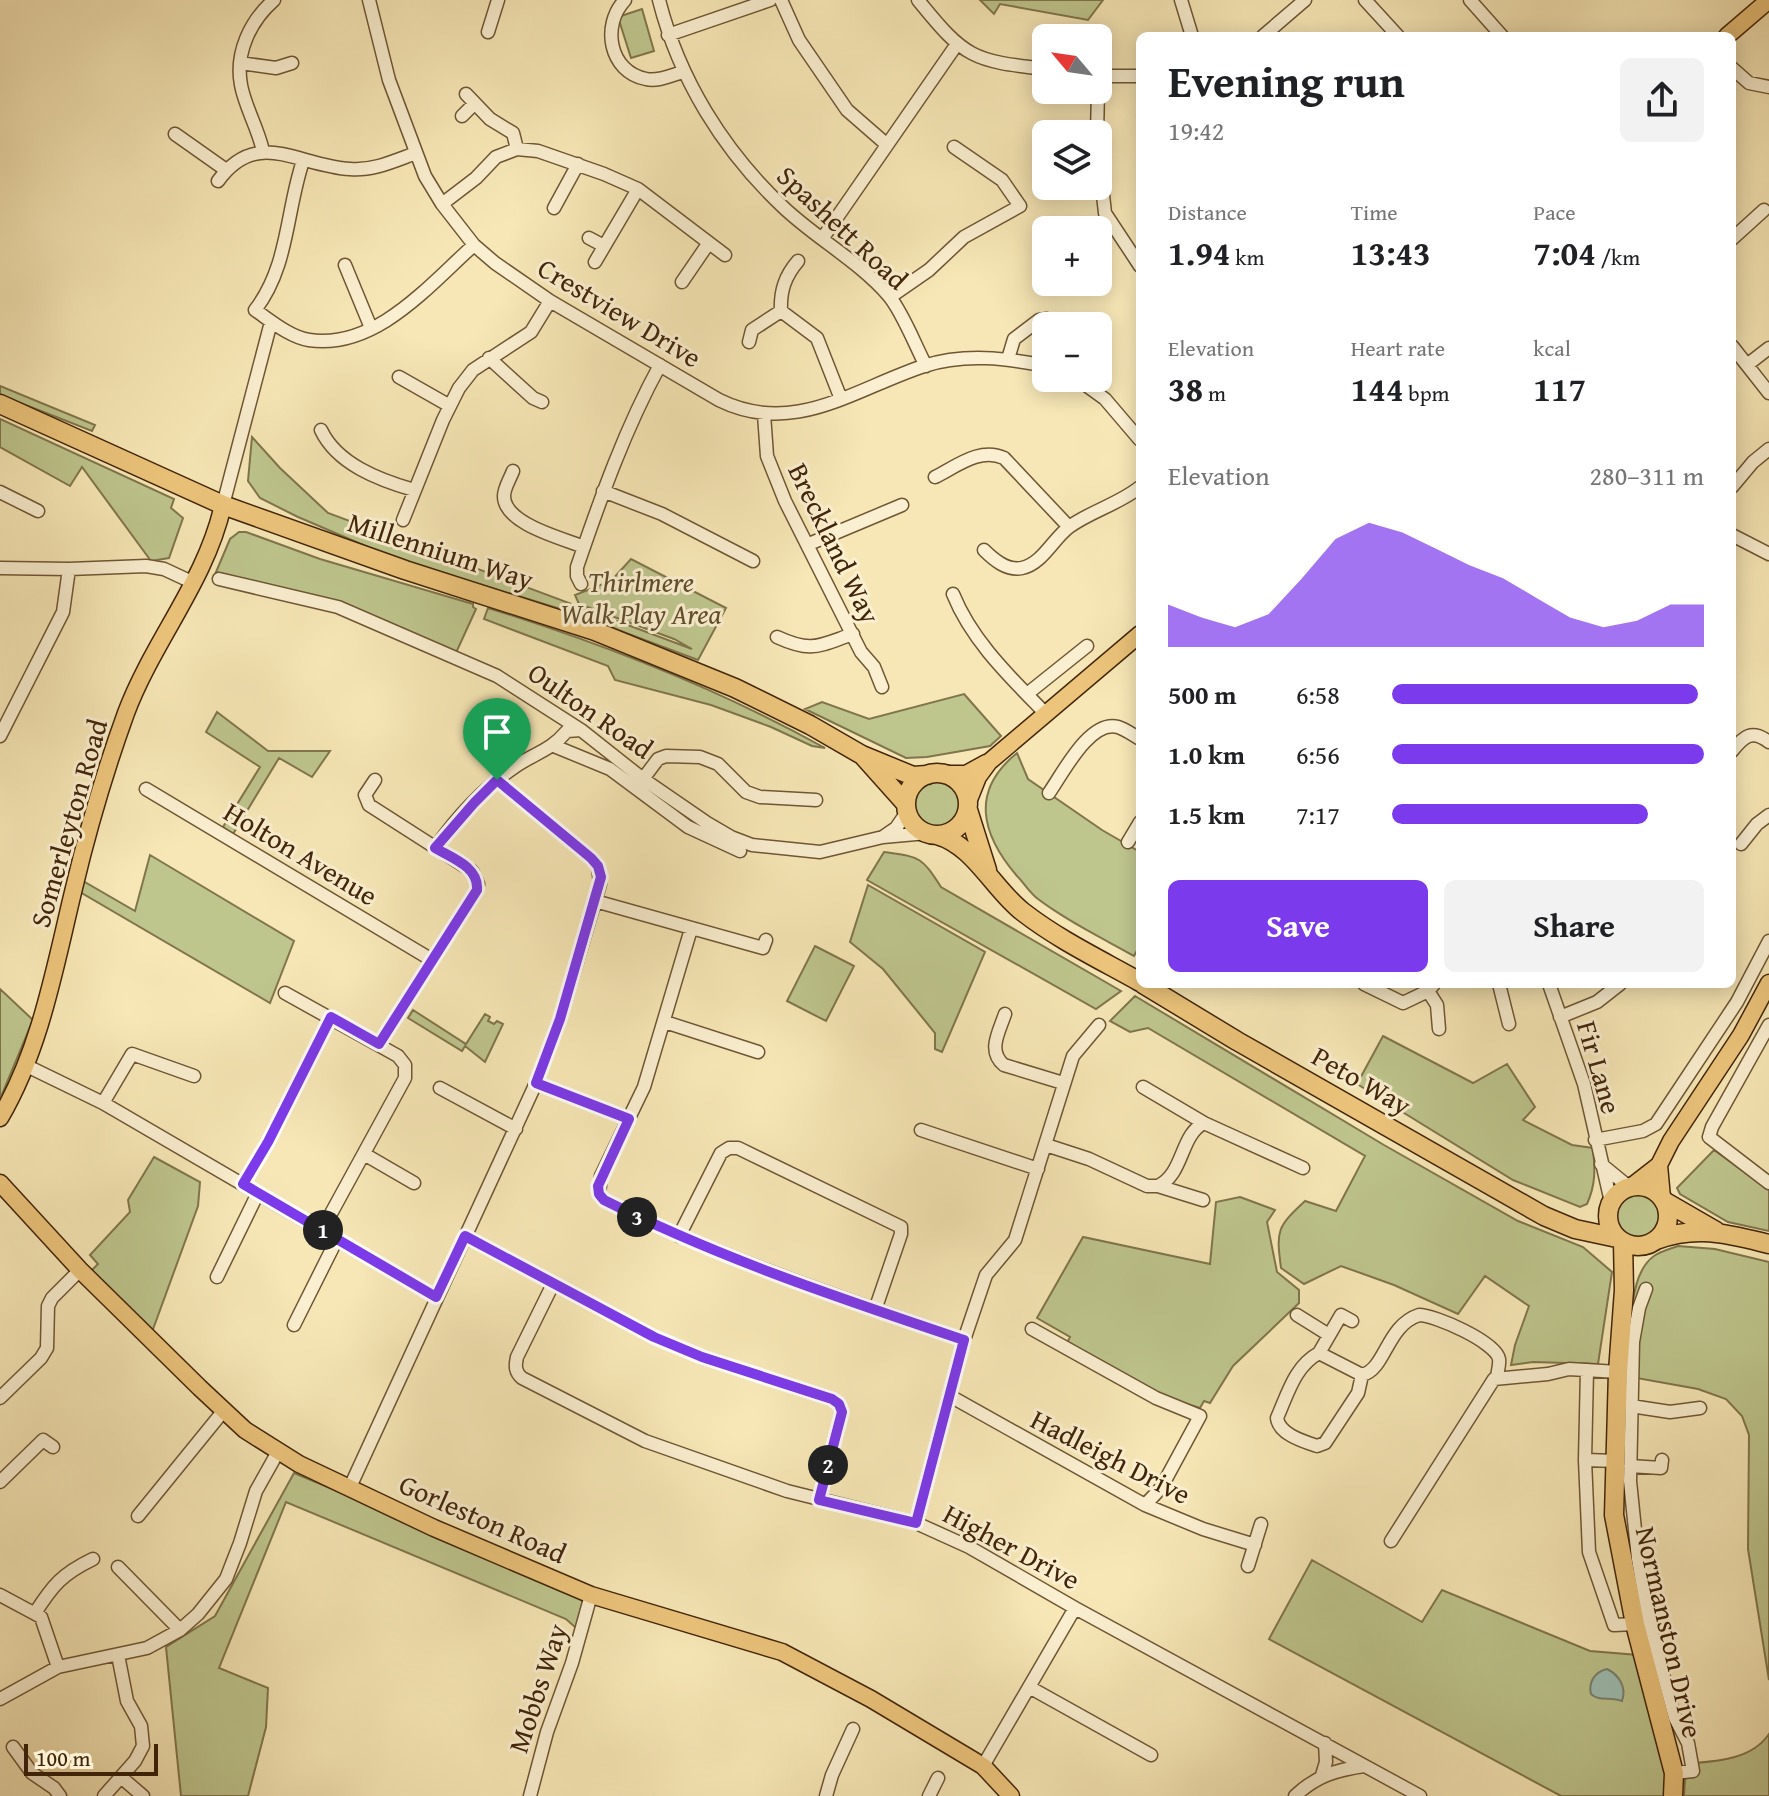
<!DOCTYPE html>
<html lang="en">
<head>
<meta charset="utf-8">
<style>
  body { margin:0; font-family:"Gentium Book Plus",serif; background:#f2f2f2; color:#202124; height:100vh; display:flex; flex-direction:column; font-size:30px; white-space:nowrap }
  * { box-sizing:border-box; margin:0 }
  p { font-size:26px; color:#757577 }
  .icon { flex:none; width:44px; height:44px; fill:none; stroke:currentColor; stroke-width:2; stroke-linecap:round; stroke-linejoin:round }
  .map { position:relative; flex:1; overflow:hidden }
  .side { position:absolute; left:1136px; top:32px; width:600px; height:956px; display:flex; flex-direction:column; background:#fff; border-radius:12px; box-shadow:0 4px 20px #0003 }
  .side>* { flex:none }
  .needle { width:52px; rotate:299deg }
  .buttons { position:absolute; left:1032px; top:24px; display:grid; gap:16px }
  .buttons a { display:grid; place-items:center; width:80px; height:80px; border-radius:12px; background:#fff; box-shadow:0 4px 20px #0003; font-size:40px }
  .scale { position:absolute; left:24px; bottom:20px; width:134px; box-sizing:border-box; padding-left:8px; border:4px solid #422509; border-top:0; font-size:22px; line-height:28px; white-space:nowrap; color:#422509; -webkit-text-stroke:6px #faefd0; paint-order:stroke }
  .pin { position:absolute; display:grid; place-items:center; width:68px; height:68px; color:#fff; margin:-82px -34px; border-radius:50% 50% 50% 0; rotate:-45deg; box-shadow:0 0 8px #0007 }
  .pin .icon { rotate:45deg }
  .km { position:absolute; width:40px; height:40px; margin:-20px; border-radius:50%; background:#222; color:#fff; font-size:22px; line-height:40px; text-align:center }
  .round { display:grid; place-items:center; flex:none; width:84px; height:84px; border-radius:12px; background:#f2f2f2 }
  .head { display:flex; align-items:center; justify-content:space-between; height:136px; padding:0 32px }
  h1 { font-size:44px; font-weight:700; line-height:60px }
  .figures { display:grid; grid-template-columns:repeat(3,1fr); gap:12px; height:136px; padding:8px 32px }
  .figures div { display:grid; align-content:center }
  .figures b { font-size:34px; font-weight:700 }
  .figures small { font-size:22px; font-weight:400 }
  .figures p { font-size:22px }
  .chart { height:224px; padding:16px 32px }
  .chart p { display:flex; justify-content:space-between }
  .chart svg { width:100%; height:144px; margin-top:8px; fill:#7c3aed; opacity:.7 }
  .button { display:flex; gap:16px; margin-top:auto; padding:16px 32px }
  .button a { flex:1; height:92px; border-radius:12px; background:#7c3aed; color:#fff; font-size:32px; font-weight:700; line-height:92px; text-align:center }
  .button a+a { background:#f2f2f2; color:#202124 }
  ul { padding:0 32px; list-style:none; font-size:26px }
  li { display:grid; grid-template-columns:128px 96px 1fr; align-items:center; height:60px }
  li i { height:20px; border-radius:10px; background:#7c3aed }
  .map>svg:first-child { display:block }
  .green { fill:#bec58d; stroke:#80754b; stroke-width:2 }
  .water { fill:#9ebfb4; stroke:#798170; stroke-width:2 }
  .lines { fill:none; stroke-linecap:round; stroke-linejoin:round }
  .minor-casing { stroke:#6f5634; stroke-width:15 }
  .major-casing { stroke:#422509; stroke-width:19 }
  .highway-casing { stroke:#422509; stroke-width:21 }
  .minor { stroke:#faefd0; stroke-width:12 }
  .major { stroke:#ecc47b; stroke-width:16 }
  .highway { stroke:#ecc47b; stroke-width:18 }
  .route-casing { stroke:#fff; stroke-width:16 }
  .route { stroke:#7c3aed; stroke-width:10 }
  .labels { text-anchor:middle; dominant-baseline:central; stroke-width:6; stroke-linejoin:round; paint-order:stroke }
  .street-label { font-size:28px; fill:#422509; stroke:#faefd0 }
  .park-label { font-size:28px; font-style:italic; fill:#614d2a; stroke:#faefd0 }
</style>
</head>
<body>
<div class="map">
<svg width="1769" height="1796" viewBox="0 0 1769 1796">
  <rect width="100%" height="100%" fill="#f7e7b6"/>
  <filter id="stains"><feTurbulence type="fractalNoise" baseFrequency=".0025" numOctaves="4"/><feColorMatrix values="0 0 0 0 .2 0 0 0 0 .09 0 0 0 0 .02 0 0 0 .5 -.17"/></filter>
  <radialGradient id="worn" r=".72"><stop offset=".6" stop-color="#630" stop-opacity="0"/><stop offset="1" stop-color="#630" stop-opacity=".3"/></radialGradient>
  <path class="green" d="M980,0H1103L1088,20L1000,4L994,14Z
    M642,9L654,51L631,58L618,17Z
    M0,386L95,425L92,431L0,395Z
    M0,419L174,499L171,508L183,518L169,558L151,561L82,467L70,486L0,447Z
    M252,437L280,468L328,513L692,649L674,639L579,604L575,595L611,581L631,559L726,608L698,660L570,612L389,556L298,517L260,498L248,481Z
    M239,532H246L320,559L473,604V607L476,609L455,655L330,600L216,572L230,539Z
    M488,608C604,644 719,689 825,748L812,746L771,727L711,705L615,680L608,666L484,619Z
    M964,694L1001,736L990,746L927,757L906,758L805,709L822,702L869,719Z
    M217,712L268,751H330L312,777L279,758L233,834L223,827L260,767L206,732Z
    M1017,753L1028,779L1102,830L1140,852V945L1134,956C1102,938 1067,921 1038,899C1030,893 1024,883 1017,876C981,834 970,791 1017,753Z
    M913 803a25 25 0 1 1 50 0a25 25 0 1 1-50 0Z
    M884,852C920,857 921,856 941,887L1121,991L1096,1009L867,880Z
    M150,855L294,941L270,1003L80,892L83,881L135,911Z
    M868,885L985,952L942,1052L935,1049V1033L883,969L850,942Z
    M815,946L854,966L826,1021L787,1001Z
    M0,989L33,1020L0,1099Z
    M1135,996L1384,1145L1518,1221L1583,1247L1612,1272L1598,1364L1533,1362L1511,1365L1515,1345L1529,1306L1485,1276L1458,1314L1394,1285L1341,1266L1304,1284L1281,1268C1276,1230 1277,1227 1305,1201L1336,1211L1365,1156L1148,1028L1130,1032L1110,1021Z
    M413,1010L466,1044L485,1014L490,1017L488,1021L494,1024L497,1021L503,1024L485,1062L465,1046L462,1051L408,1018Z
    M1383,1036L1473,1083L1507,1064L1535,1107L1523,1120L1572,1145L1593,1148C1595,1169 1596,1184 1587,1204L1580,1207L1513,1180L1357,1084Z
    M1714,1150L1769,1190V1231L1728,1222L1680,1194L1677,1188Z
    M154,1157L200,1182L198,1206L152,1332L91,1271L98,1264L90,1255L130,1212L128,1200Z
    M1617 1216a22 22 0 1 1 44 0a22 22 0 1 1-44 0Z
    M1240,1197L1275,1210L1267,1222L1277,1272L1299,1290V1303L1233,1366L1210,1403L1204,1401L1200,1408L1159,1395L1067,1343L1070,1337L1037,1318L1083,1237L1210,1264L1216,1202Z
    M1678,1246L1715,1249L1769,1262V1680L1748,1549L1749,1435L1742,1416L1726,1399L1698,1389L1631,1377C1631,1345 1625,1276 1654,1256C1661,1251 1670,1249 1678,1246Z
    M294,1473L578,1592L583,1600L576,1628L566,1619L286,1502L219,1668L268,1688L266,1727L248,1796H181L166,1647L215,1616Z
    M1312,1560L1422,1622L1442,1590L1590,1651L1638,1655L1664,1748L1667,1796H1561L1269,1639Z
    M1769,1734V1796H1684L1685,1779L1694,1775V1763C1721,1761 1753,1758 1769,1734Z"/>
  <path class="water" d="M1607,1669C1619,1675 1627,1687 1622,1701C1611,1696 1599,1702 1591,1694C1588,1682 1595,1672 1607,1669Z"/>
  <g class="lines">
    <defs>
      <path id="minor" d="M369,0L389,80L425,176L442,204L474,245L495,263L550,301L719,400C794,437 854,389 924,366C964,353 1006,358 1046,366
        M625,0C601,25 609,72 646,79C658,82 672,75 683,72
        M659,0C679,79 723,150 782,206C815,238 859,261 889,296C903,313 915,345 926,366
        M781,0L799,40L847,110L886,144
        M918,0C965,58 972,61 1046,69
        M1181,0L1192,36
        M1365,0L1398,36
        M1470,0L1502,36
        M488,32L498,0
        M668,35L770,0
        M1263,36L1305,0
        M240,63L276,68L292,63
        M1732,68L1749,83L1769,87
        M1098,78V76H1140
        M466,94L490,119L513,133L517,149
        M462,116L474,104
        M175,134L226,170
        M1097,134L1098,90
        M1098,150L1105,213L1140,266
        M263,151C258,128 245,107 241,85C235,53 250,21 274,0
        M303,161C286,211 289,266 255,310C271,321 290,337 309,340C376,350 429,285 474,245
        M218,181C257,127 298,166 350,169C373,171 394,161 416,153
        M442,204L476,178L496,157L517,149L538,151L604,174L638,189L725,255
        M554,208L578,164
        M589,238L604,246
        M822,239L957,44
        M1732,239L1764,210
        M595,262L638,189
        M345,265L371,328
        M682,282L708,244
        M890,297L929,270L964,237L1020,206L1002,180L954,147
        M781,311L817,338L841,399
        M749,342L752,330L781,311C780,291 785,276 798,261
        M1732,346L1769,393
        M489,358L533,398L542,402
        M1008,359L1014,339L1039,320L1047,319L1053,326
        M1747,365L1769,348
        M399,377L450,406
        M1076,378L1105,399L1140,440
        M764,414L767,456L785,501L861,652L874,667L882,687
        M321,430C337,464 379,480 414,490
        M513,471C510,479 504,488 504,496C504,524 562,538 584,547
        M935,477C957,466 980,447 1004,458L1069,527
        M1732,487L1753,462L1769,449
        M603,491L662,514L753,561
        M0,492L38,511
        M223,505L271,322
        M403,520L443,420L459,388L473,370L531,332L550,301
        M1732,535L1769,554
        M809,544L902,505
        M984,550C994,560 1007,571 1022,568C1042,564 1053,539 1069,527C1091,511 1119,504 1140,487
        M0,568L69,569L146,566L164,569L194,583
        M219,579L338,607L497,676L581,730L643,779L707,823L731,837L752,845L820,852L883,837L927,833
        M581,584L577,576V567C601,497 625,429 660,365
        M953,594C972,641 1010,677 1045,713
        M777,637C812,653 818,646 853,634
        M1027,694L1087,646
        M0,736L63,612L69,569
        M554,746L610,769L688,827L740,851
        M1732,751C1744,736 1752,729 1769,742
        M643,779L658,759L666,756L700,757L718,764L746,792L760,797L816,800
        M375,780L365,795L369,805L472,871L478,884L477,890L379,1044
        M146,789L432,960
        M1049,793C1063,773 1090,719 1118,727C1125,729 1133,735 1140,739
        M883,837L896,828L907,812
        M1128,842L1140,822
        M1741,844L1757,824L1769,815
        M435,848C457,817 485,787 516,766C537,752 550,751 567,731L581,730
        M595,901L763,948L766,940
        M691,929L644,1087L601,1176L599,1194L604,1200C720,1258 842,1298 964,1340
        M1364,984L1403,1003L1428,991L1434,984
        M1499,984L1509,1024
        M1549,984L1584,1084L1611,1202
        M1428,991L1437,1005L1439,1029
        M285,993L398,1056L405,1065V1078L322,1230
        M1005,1014C999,1032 987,1051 1004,1065L1063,1083
        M1560,1017L1597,1002L1620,984
        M665,1022L758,1052
        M1769,1025L1712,1127L1709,1137L1769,1183
        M27,1066L103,1103L436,1297
        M536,1083L629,1119
        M1143,1087L1204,1123
        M440,1088L516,1129
        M103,1103L132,1054L194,1076
        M921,1130L1038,1169
        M1595,1140L1643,1131L1656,1124L1737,1002L1769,941
        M1046,1145L1089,1159L1147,1186H1158L1203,1200
        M364,1154L414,1183
        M1601,1164L1629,1187
        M243,1184L268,1142L331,1017
        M1158,1186C1184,1174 1180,1135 1204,1123L1303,1168
        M465,1236L654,1337L702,1357L832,1399L839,1404L842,1412L819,1500
        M679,1236L721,1153L729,1148H738L901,1227V1234L875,1310
        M217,1277L258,1193
        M553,1284L517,1357C515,1366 515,1372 522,1378L645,1441L787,1491L916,1523L969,1547L1075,1608L1420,1796
        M1646,1289L1639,1308L1633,1342L1630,1481L1638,1559L1648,1619L1675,1718L1688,1743L1693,1771L1674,1773
        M1297,1315L1329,1335
        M1352,1321L1341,1315L1319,1353L1362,1375C1386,1369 1386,1326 1419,1315C1435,1315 1496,1342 1499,1359C1500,1365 1497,1373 1497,1378
        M294,1325L337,1239
        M1032,1329L1156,1398L1200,1416L1161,1488L1145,1505
        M1319,1353C1295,1366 1288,1393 1277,1418C1279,1434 1302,1441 1317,1446L1325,1443L1358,1393L1362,1375
        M1587,1370L1585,1460L1589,1552L1614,1625L1635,1624
        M950,1396L1145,1505L1203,1529L1255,1545
        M0,1398L41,1358L47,1348L48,1306L52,1298L80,1270
        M1631,1406L1670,1412L1700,1408
        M1585,1460L1616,1461
        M1630,1466L1661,1468L1662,1460
        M0,1482L43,1440L53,1447
        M350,1487L536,1083L560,1019L600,884L598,866L591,858L497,780
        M138,1516L225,1409
        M916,1523L964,1340L986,1275L1015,1240L1073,1056L1099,1025
        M1391,1541L1494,1379L1548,1374L1569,1369L1618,1372
        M1248,1566L1261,1524
        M118,1567L180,1630
        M0,1595L41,1617L58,1667
        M35,1613C53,1585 62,1574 93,1559
        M1029,1687L1151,1755
        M0,1699L58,1667L147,1648L180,1630L198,1614L226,1579L240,1543L256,1491L279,1450
        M13,1747L32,1773L54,1788L60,1796
        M983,1766L1075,1608
        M1322,1775L1326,1762L1325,1743
        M122,1778L143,1796
        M104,1796L135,1761L143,1746L141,1726L127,1701L118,1655
        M530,1796L547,1732L572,1663L591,1595
        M826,1796L832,1775L853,1729
        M929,1796L938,1778
        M1295,1796C1316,1776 1336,1770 1364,1766"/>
      <path id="major" d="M1727,36L1769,0
        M946,774H966L986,763
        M968,802L978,777L989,762L1140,634
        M0,1118C41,1048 55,966 74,888C88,829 105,771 126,713C153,641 206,581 223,505
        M1659,1165L1662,1198
        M0,1183L80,1270L200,1388L245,1430L299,1464L434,1528L591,1595L782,1652L871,1699L983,1766L1011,1796
        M1632,1186L1659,1165L1671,1141L1741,1035L1769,983"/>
      <path id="highway" d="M0,404L223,505L405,570L595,631L735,688L810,725L862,755L913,776L927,775
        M864,757L906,804
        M906 804a31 31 0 1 1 62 0a31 31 0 1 1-62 0Z
        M968,810L987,870
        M937,835C974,845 994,890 1023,912C1059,940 1101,960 1140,982
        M1143,984L1237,1041L1544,1216L1575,1229L1617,1238
        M1608 1216a30 30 0 1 1 60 0a30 30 0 1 1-60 0Z
        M1664,1201L1716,1231
        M1656,1240C1698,1225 1728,1234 1769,1244
        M1623,1242L1624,1290L1618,1372L1614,1515L1635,1624L1674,1773L1673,1796"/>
    </defs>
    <use href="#minor" class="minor-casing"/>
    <use href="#major" class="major-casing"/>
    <use href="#highway" class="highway-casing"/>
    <use href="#minor" class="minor"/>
    <use href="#major" class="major"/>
    <use href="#highway" class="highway"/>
  </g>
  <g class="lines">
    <defs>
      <path id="route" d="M497,780L591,858L598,866L601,877L560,1019L536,1083L629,1119L598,1186L599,1194L604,1200C719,1258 842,1299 964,1340L916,1523L819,1500L842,1412L839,1404L832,1399L702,1357L654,1337L465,1236L436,1297L243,1184L268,1142L331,1017L379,1044L477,890C479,867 452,858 435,848L474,803Z"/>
    </defs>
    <use href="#route" class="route-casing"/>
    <use href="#route" class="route"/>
  </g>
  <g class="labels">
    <g class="street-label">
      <text transform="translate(843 227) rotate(43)">Spashett Road</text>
      <text transform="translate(620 312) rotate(31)">Crestview Drive</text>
      <text transform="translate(835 543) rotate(64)">Breckland Way</text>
      <text transform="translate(441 550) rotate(18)">Millennium Way</text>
      <text transform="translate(591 710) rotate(35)">Oulton Road</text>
      <text transform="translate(68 823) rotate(-74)">Somerleyton Road</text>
      <text transform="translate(301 853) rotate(31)">Holton Avenue</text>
      <text transform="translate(1600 1067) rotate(74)">Fir Lane</text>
      <text transform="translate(1362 1080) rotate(30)">Peto Way</text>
      <text transform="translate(1111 1456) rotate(27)">Hadleigh Drive</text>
      <text transform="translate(483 1518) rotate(24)">Gorleston Road</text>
      <text transform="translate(1012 1546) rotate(28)">Higher Drive</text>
      <text transform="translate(1670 1632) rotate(77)">Normanston Drive</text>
      <text transform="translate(537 1688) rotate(-72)">Mobbs Way</text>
    </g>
    <g class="park-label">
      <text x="641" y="581">Thirlmere<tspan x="641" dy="32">Walk Play Area</tspan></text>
    </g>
  </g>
  <rect width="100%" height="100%" filter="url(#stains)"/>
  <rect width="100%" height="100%" fill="url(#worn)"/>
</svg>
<div class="buttons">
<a><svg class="needle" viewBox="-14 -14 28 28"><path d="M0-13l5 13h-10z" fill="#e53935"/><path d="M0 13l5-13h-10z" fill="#757577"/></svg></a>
<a><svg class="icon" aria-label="layers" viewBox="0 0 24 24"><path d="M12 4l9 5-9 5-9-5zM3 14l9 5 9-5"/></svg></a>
<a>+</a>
<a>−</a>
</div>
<div class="scale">100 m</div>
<div class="pin" style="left:497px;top:780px;background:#1e9e55"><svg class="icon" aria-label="arrive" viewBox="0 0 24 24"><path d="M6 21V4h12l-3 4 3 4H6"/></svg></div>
<b class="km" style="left:323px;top:1230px">1</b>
<b class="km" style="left:828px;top:1465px">2</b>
<b class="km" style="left:637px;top:1217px">3</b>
<section class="side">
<div class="head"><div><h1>Evening run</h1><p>19:42</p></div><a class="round"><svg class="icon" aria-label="share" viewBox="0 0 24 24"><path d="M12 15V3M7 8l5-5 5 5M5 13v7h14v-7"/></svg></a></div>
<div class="figures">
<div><p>Distance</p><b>1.94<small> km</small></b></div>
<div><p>Time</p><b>13:43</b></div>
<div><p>Pace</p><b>7:04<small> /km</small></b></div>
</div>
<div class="figures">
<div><p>Elevation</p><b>38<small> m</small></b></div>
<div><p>Heart rate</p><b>144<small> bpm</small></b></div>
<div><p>kcal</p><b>117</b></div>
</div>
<div class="chart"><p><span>Elevation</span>280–311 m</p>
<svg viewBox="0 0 160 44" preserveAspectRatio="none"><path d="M0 44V31L10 35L20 38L30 34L40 23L50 11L60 6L70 9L80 14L90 19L100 23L110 29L120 35L130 38L140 36L150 31L160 31V44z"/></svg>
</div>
<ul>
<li><b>500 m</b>6:58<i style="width:98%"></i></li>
<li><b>1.0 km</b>6:56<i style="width:100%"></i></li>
<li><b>1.5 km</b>7:17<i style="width:82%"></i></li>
</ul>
<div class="button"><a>Save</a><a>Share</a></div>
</section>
</div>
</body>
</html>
